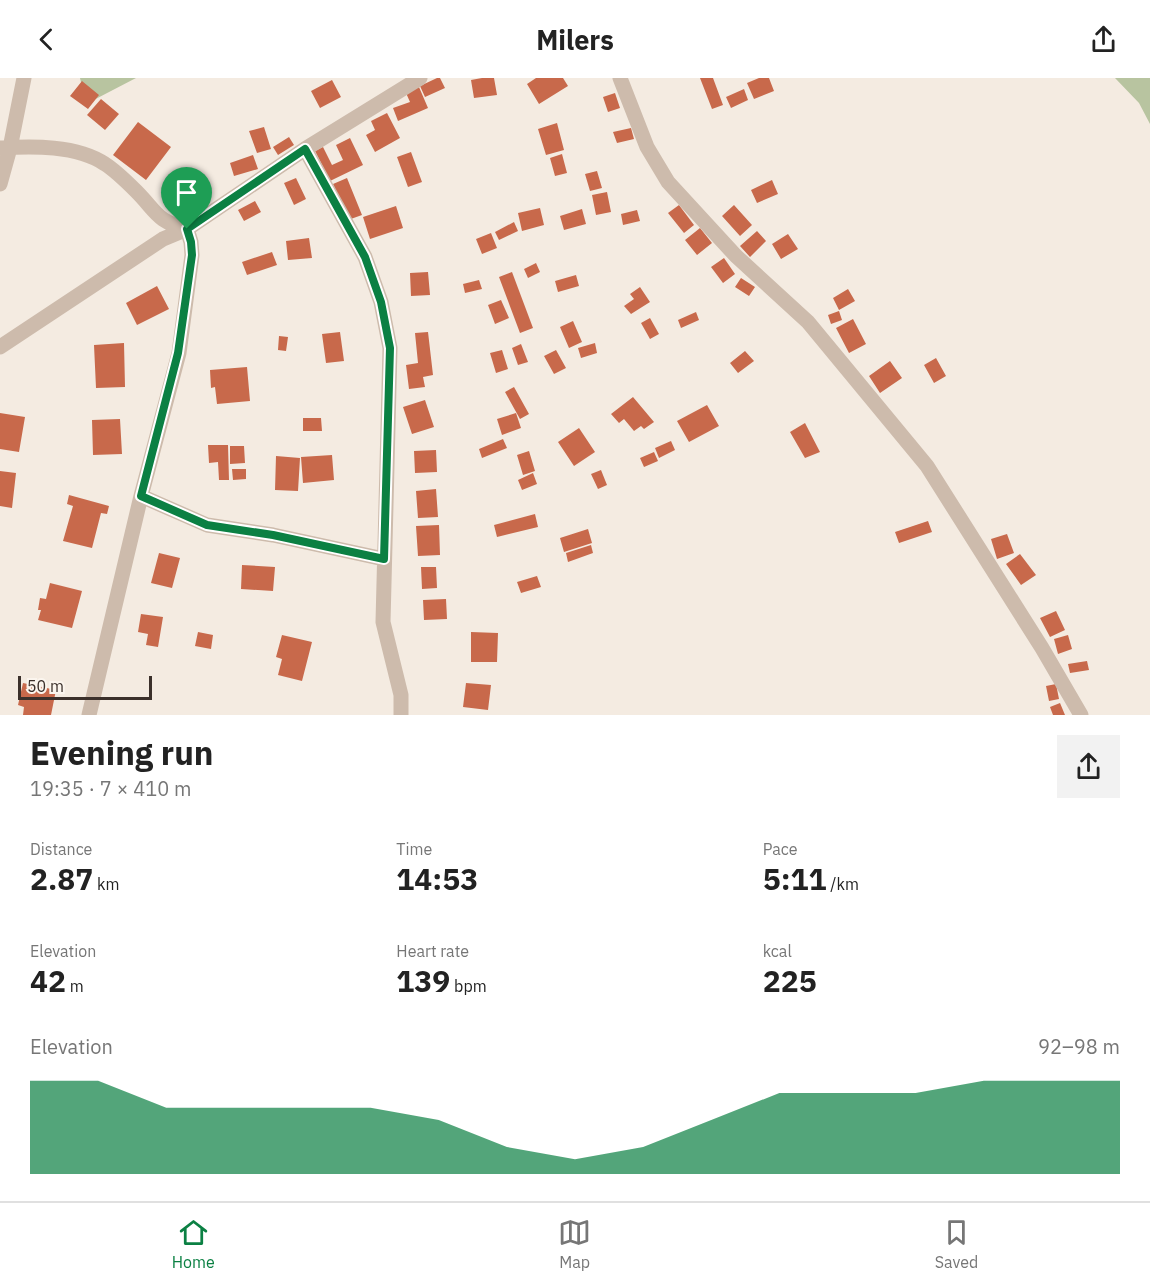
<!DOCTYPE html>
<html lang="en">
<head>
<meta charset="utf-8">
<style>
  body { margin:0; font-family:"IBM Plex Sans",sans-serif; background:#f2f2f2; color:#222; height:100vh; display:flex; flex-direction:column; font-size:22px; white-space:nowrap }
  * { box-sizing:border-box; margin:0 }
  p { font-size:20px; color:#767676 }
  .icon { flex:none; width:33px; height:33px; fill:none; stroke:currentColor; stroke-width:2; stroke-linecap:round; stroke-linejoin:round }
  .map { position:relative; height:637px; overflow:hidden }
  .panel { display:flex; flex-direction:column; background:#fff; flex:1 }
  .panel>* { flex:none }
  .scale { position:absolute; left:18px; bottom:15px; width:134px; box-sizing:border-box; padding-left:6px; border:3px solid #3b302b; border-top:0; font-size:16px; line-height:21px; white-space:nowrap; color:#3b302b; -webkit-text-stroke:4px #fbf5ee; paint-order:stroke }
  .pin { position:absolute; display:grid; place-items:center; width:51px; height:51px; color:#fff; margin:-62px -26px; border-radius:50% 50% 50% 0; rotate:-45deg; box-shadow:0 0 6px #0007 }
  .pin .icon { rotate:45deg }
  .round { display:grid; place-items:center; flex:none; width:63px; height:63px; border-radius:0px; background:#f2f2f2 }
  .headline { display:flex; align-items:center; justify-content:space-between; height:102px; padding:0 30px }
  h1 { font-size:33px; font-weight:700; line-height:45px }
  .metrics { display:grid; grid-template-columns:repeat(3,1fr); gap:9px; height:102px; padding:6px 30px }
  .metrics div { display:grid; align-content:center }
  .metrics b { font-size:30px; font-weight:700 }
  .metrics small { font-size:16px; font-weight:400 }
  .metrics p { font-size:16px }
  .chart { height:168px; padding:12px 30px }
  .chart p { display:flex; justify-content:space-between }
  .chart svg { width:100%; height:108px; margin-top:6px; fill:#0b8043; opacity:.7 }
  header { display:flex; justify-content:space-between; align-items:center; height:78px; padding:0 30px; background:#fff; font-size:27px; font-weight:700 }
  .menu { display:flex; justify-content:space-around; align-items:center; height:84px; border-top:2px solid #e0e0e0; background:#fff; font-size:16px; color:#767676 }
  .menu a { display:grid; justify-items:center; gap:3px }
  .menu .selected { color:#0b8043 }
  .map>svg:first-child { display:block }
  .green { fill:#b8c4a0 }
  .building { fill:#c8694b }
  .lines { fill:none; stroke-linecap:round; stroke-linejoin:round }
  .street { stroke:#cdbbac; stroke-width:15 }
  .route-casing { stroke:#fff; stroke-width:12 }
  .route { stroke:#0b8043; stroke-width:8 }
</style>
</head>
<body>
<header><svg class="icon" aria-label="back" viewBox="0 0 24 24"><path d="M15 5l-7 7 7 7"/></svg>Milers<svg class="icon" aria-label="share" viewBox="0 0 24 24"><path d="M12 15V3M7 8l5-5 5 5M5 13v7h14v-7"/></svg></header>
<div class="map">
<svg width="1150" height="637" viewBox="0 0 1150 637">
  <rect width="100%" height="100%" fill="#f4ebe1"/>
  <path class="green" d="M80,0H136L86,26Z
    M1115,0H1150V46L1139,25Z"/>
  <path class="building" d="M437,0H440L445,10L425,19L420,8Z
    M482,0H494L497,17L474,20L471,2Z
    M536,0H563L568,8L539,26L527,6Z
    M700,0H713L723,27L712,31Z
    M759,0H769L774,13L754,21L747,5Z
    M332,2L341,19L320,30L311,13Z
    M82,3L99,17L88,31L70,18Z
    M419,9L428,30L398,43L393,30L410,24L406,15Z
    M744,11L748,22L731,30L726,19Z
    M615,15L620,30L608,34L603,19Z
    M101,21L119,36L105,52L87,37Z
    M387,35L400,60L375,74L366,57L375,52L371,43Z
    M138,44L171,69L146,102L113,77Z
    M557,45L564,72L546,77L538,51Z
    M264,49L271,71L257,75L249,53Z
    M631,50L634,61L617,65L613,54Z
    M289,59L294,67L278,77L273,69Z
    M350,60L363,87L330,103L315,73L323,69L332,87L343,82L336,67Z
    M411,74L422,104L408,109L397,79Z
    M562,76L567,95L555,98L550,80Z
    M253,77L258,91L234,98L230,85Z
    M597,93L602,110L590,113L585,96Z
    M296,100L306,121L294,127L284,105Z
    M347,100L362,137L348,142L333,106Z
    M772,102L778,116L757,125L751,112Z
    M607,114L611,134L596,137L592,117Z
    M255,123L261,134L244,143L238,132Z
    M679,127L694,147L684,155L668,135Z
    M734,127L752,147L740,158L722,138Z
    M396,128L403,150L370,161L363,139Z
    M540,130L544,147L522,153L518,135Z
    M582,131L586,146L564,152L560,138Z
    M637,132L640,143L623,147L621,136Z
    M514,144L518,153L499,162L495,154Z
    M700,150L712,165L697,177L685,162Z
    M757,153L766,163L750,179L740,168Z
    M491,155L497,170L482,176L476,161Z
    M788,156L798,171L781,181L772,166Z
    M309,160L312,180L288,182L286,163Z
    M272,174L277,187L247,197L242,184Z
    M724,180L735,196L723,205L711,189Z
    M536,185L540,194L528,200L524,191Z
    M428,194L430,217L411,218L410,195Z
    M512,194L533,250L520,255L499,199Z
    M576,197L579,208L558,214L555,203Z
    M741,200L755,209L749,218L735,209Z
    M479,202L482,211L465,215L463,206Z
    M157,208L169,231L137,247L126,225Z
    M640,209L650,224L631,236L624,228L634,221L630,216Z
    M848,211L855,223L839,232L833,220Z
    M501,222L509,240L495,246L488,227Z
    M839,233L842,242L831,246L828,237Z
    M696,234L699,242L681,250L678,242Z
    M650,240L659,256L650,261L641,245Z
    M853,241L866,266L849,275L836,250Z
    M573,243L582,264L569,270L560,249Z
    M340,254L344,283L326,285L322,256Z
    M428,254L433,297L423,299L425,309L409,311L406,287L418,285L415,255Z
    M279,258L288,259L286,273L278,272Z
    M124,265L125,309L96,310L94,267Z
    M595,265L597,275L581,280L578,270Z
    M521,266L528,284L518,287L512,270Z
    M502,272L508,291L496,295L490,275Z
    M556,272L566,290L554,296L544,278Z
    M745,273L754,283L738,295L730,285Z
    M936,280L946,298L934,305L924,287Z
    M890,283L902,300L880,315L869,298Z
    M247,289L250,323L217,326L215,309L211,310L210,292Z
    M514,309L529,336L520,341L505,314Z
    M633,319L654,344L644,351L641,348L634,353L624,341L619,345L611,336Z
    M425,322L434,349L412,356L403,329Z
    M707,327L719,348L689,364L677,343Z
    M0,335L25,339L19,374L0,371Z
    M516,335L521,350L502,357L497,341Z
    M303,340H321L322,353H303Z
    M120,341L122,376L93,377L92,342Z
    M805,345L820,374L805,380L790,354Z
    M579,350L595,374L574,388L558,364Z
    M503,361L507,370L482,380L479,371Z
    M671,363L675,372L659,380L655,370Z
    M208,367H228L229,402H219L218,384L209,385Z
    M230,368H244L245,385L230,386Z
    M436,372L437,394L415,395L414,373Z
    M529,373L535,393L523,397L517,377Z
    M654,374L658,383L644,389L640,380Z
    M332,377L334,402L303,405L301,379Z
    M276,378L300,380L298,413L275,412Z
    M232,391H246V401L233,402Z
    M601,392L607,407L598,411L591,396Z
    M0,393L16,395L12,430L0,428Z
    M533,395L537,406L522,412L518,402Z
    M436,411L438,439L418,440L416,413Z
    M69,417L109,428L107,436L101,435L92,470L63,463L73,428L67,426Z
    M535,436L538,449L497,459L494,447Z
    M928,443L932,454L899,465L895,454Z
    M439,447L440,477L418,478L416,448Z
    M588,451L592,465L564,474L560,460Z
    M1007,456L1014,475L997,481L991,461Z
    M591,467L593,475L568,484L566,475Z
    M159,475L180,480L172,510L151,505Z
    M1020,476L1036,497L1021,507L1006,486Z
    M242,487L275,489L273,513L241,511Z
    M421,489H436L437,510L422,511Z
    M537,498L541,509L521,515L517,504Z
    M50,505L82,513L72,550L38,542L41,532H38L40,520L46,521Z
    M446,521L447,541L424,542L423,522Z
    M1056,533L1065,552L1050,559L1040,540Z
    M141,536L163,539L158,569L146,567L148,556L138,554Z
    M198,554L213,557L211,571L195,568Z
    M471,554L498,555L497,584H471Z
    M282,557L312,564L302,603L278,597L282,581L276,579Z
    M1068,557L1072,571L1058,576L1054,561Z
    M1087,583L1089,592L1070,595L1068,586Z
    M23,605L56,612L51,637H23L24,629L18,627Z
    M466,605L491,607L488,632L463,629Z
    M1056,606L1059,621L1049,623L1046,608Z
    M1060,625L1065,637H1053L1050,629Z"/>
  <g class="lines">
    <path class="street" d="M620,0L647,69L668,104L736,178L808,244L927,388L1042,570L1081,637
      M0,70C32,68 77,67 105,86C116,93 127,104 136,113C157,134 156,143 187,151L191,164L192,177L179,275L141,418L89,637
      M305,71L365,179L381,224L390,270L383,544L401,617V637
      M0,106L10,70L24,0
      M0,269L163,161L187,151L305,71L420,0
      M141,418L207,447L273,457L384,481"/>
  </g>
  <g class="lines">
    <defs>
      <path id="route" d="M305,71L365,179L381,224L390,270L384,481L273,457L207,447L141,418L178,275L192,177L191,164L187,151Z"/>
    </defs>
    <use href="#route" class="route-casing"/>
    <use href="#route" class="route"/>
  </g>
</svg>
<div class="scale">50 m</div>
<div class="pin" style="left:187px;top:151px;background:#1e9e55"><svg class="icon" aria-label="arrive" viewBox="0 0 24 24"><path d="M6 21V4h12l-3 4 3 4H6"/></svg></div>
</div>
<section class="panel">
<div class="headline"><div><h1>Evening run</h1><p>19:35 · 7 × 410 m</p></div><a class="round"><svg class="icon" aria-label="share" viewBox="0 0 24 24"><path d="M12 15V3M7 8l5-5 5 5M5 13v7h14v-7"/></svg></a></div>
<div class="metrics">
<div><p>Distance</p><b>2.87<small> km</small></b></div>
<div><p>Time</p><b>14:53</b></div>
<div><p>Pace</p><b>5:11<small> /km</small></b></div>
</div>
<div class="metrics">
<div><p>Elevation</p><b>42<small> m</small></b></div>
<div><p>Heart rate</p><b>139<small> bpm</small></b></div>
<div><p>kcal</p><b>225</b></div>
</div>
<div class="chart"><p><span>Elevation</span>92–98 m</p>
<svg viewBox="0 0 160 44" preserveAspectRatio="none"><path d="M0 44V6L10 6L20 17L30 17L40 17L50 17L60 22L70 33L80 38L90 33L100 22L110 11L120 11L130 11L140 6L150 6L160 6V44z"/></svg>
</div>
</section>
<nav class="menu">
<a class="selected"><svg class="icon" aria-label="home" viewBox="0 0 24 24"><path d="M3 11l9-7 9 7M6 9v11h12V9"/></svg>Home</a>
<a><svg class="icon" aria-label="map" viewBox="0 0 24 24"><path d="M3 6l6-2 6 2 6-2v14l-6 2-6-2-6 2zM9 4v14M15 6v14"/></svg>Map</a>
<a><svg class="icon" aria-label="saved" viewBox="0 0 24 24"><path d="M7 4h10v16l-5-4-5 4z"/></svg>Saved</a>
</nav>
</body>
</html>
